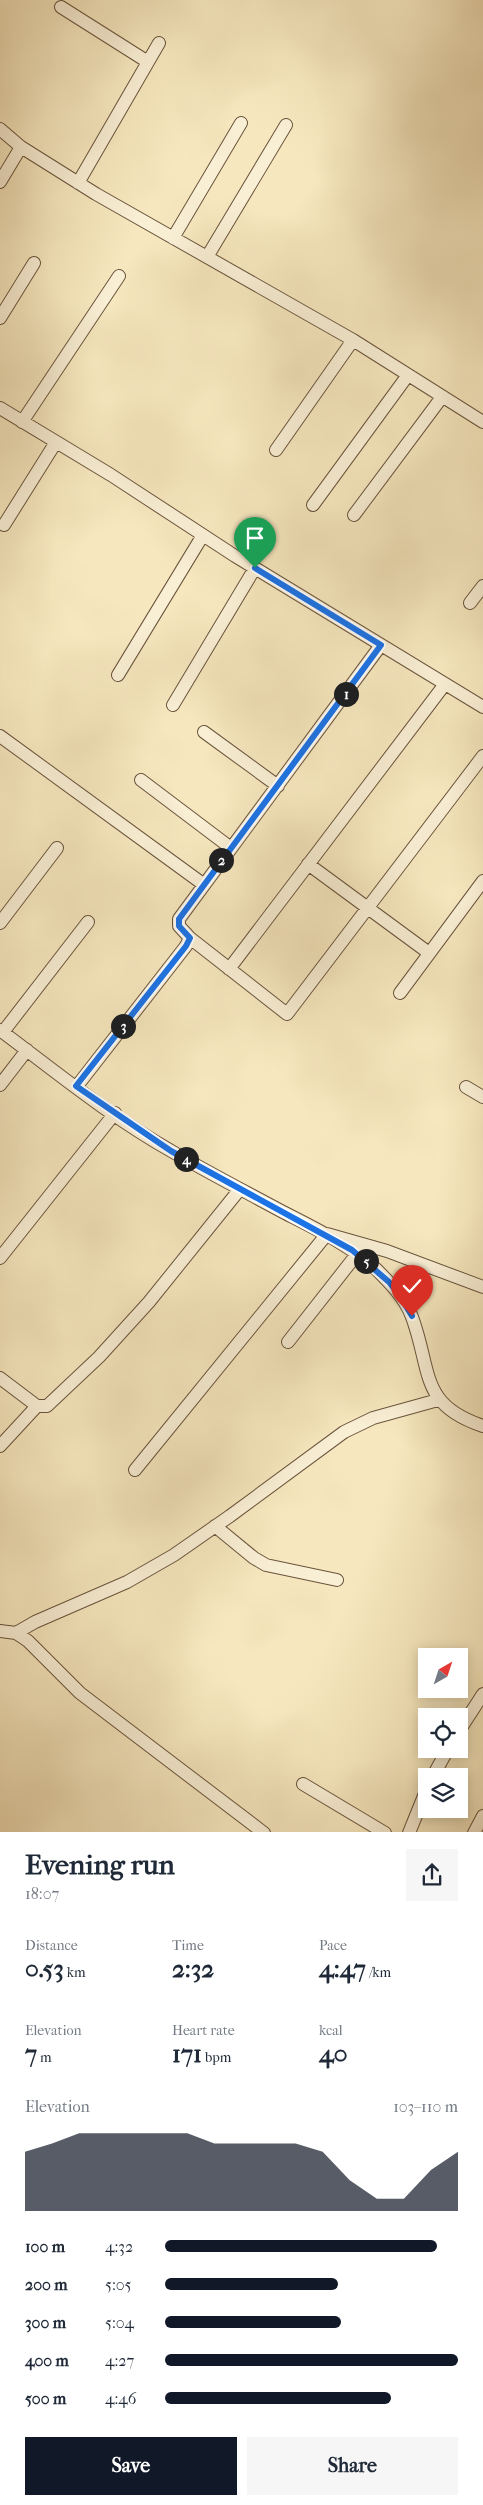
<!DOCTYPE html>
<html lang="en">
<head>
<meta charset="utf-8">
<style>
  body { margin:0; font-family:"IM FELL French Canon",serif; background:#f6f6f7; color:#1f2937; height:100vh; display:flex; flex-direction:column; font-size:19px; white-space:nowrap }
  * { box-sizing:border-box; margin:0 }
  p { font-size:16px; color:#747a83 }
  .icon { flex:none; width:28px; height:28px; fill:none; stroke:currentColor; stroke-width:2; stroke-linecap:round; stroke-linejoin:round }
  .map { position:relative; height:1832px; overflow:hidden }
  .details { display:flex; flex-direction:column; background:#fff; flex:1 }
  .details>* { flex:none }
  .needle { width:32px; rotate:39deg }
  .tools { position:absolute; left:418px; top:1648px; display:grid; gap:10px }
  .tools a { display:grid; place-items:center; width:50px; height:50px; border-radius:0px; background:#fff; box-shadow:0 2px 12px #0003; font-size:25px }
  .pin { position:absolute; display:grid; place-items:center; width:42px; height:42px; color:#fff; margin:-51px -21px; border-radius:50% 50% 50% 0; rotate:-45deg; box-shadow:0 0 5px #0007 }
  .pin .icon { rotate:45deg }
  .km { position:absolute; width:25px; height:25px; margin:-12px; border-radius:50%; background:#222; color:#fff; font-size:14px; line-height:25px; text-align:center }
  .round { display:grid; place-items:center; flex:none; width:52px; height:52px; border-radius:0px; background:#f6f6f7 }
  .head { display:flex; align-items:center; justify-content:space-between; height:85px; padding:0 25px }
  h1 { font-size:28px; font-weight:800; line-height:38px }
  .figures { display:grid; grid-template-columns:repeat(3,1fr); gap:8px; height:85px; padding:5px 25px }
  .figures div { display:grid; align-content:center }
  .figures b { font-size:25px; font-weight:800 }
  .figures small { font-size:14px; font-weight:400 }
  .figures p { font-size:14px }
  .chart { height:140px; padding:10px 25px }
  .chart p { display:flex; justify-content:space-between }
  .chart svg { width:100%; height:90px; margin-top:5px; fill:#111827; opacity:.7 }
  .action { display:flex; gap:10px; margin-top:auto; padding:10px 25px }
  .action a { flex:1; height:58px; border-radius:0px; background:#111827; color:#fff; font-size:20px; font-weight:800; line-height:58px; text-align:center }
  .action a+a { background:#f6f6f7; color:#1f2937 }
  ul { padding:0 25px; list-style:none; font-size:16px }
  li { display:grid; grid-template-columns:80px 60px 1fr; align-items:center; height:38px }
  li i { height:12px; border-radius:6px; background:#111827 }
  .map>svg:first-child { display:block }
  .lines { fill:none; stroke-linecap:round; stroke-linejoin:round }
  .minor-casing { stroke:#6a543c; stroke-width:14 }
  .minor { stroke:#f9efd5; stroke-width:12 }
  .route-casing { stroke:#fff; stroke-width:10 }
  .route { stroke:#1a73e8; stroke-width:6 }
</style>
</head>
<body>
<div class="map">
<svg width="483" height="1833" viewBox="0 0 483 1833">
  <rect width="100%" height="100%" fill="#f6e7be"/>
  <filter id="stains"><feTurbulence type="fractalNoise" baseFrequency=".004" numOctaves="4"/><feColorMatrix values="0 0 0 0 .2 0 0 0 0 .09 0 0 0 0 .02 0 0 0 .5 -.17"/></filter>
  <radialGradient id="worn" r=".72"><stop offset=".6" stop-color="#630" stop-opacity="0"/><stop offset="1" stop-color="#630" stop-opacity=".3"/></radialGradient>
  <g class="lines">
    <defs>
      <path id="minor" d="M61,7L148,62
        M0,129L21,147L96,194L353,340L483,422
        M0,182L21,147
        M78,183L159,43
        M173,238L241,123
        M207,257L286,125
        M0,318L34,263
        M0,408L111,475L235,556L483,707
        M22,422L119,276
        M276,450L353,340
        M313,505L408,375
        M354,515L442,397
        M4,525L56,442
        M470,603L483,586
        M118,675L203,535
        M173,705L255,568
        M204,732L278,786
        M0,736L203,884
        M141,780L231,848
        M308,864L429,953
        M0,923L57,848
        M190,938L287,1014L483,756
        M229,969L445,684
        M400,993L483,881
        M0,1030C56,1072 112,1118 173,1152C209,1173 246,1192 283,1212C316,1229 348,1244 376,1269C390,1283 405,1298 412,1317C432,1371 419,1405 483,1426
        M3,1032L88,922
        M0,1085L27,1050
        M77,1086L186,946L190,938L179,926V919L381,645
        M466,1087L483,1097
        M0,1258L115,1113
        M288,1342L357,1254
        M0,1378L37,1406H47L99,1357L149,1302L240,1189
        M0,1446L37,1406
        M135,1470L327,1234L387,1251L483,1287
        M215,1526L254,1558L266,1565L337,1580
        M0,1631L16,1633L28,1641L80,1693L264,1833
        M16,1633L35,1622L127,1582L174,1555L230,1516L344,1432L373,1418L438,1400
        M459,1731L483,1694
        M433,1776L448,1749
        M303,1784L385,1833
        M409,1833L426,1791
        M474,1833L483,1816"/>
    </defs>
    <use href="#minor" class="minor-casing"/>
    <use href="#minor" class="minor"/>
  </g>
  <g class="lines">
    <defs>
      <path id="route" d="M255,568L381,645L179,919V926L190,938L186,946L76,1086L171,1151L352,1250L389,1282L401,1297L412,1316"/>
    </defs>
    <use href="#route" class="route-casing"/>
    <use href="#route" class="route"/>
  </g>
  <rect width="100%" height="100%" filter="url(#stains)"/>
  <rect width="100%" height="100%" fill="url(#worn)"/>
</svg>
<div class="tools">
<a><svg class="needle" viewBox="-14 -14 28 28"><path d="M0-13l5 13h-10z" fill="#e53935"/><path d="M0 13l5-13h-10z" fill="#747a83"/></svg></a>
<a><svg class="icon" aria-label="locate" viewBox="0 0 24 24"><circle cx="12" cy="12" r="6"/><path d="M12 2v4M12 18v4M2 12h4M18 12h4"/></svg></a>
<a><svg class="icon" aria-label="layers" viewBox="0 0 24 24"><path d="M12 4l9 5-9 5-9-5zM3 14l9 5 9-5"/></svg></a>
</div>
<div class="pin" style="left:255px;top:568px;background:#1e9e55"><svg class="icon" aria-label="arrive" viewBox="0 0 24 24"><path d="M6 21V4h12l-3 4 3 4H6"/></svg></div>
<div class="pin" style="left:412px;top:1316px;background:#d93025"><svg class="icon" aria-label="check" viewBox="0 0 24 24"><path d="M5 12l5 5 9-10"/></svg></div>
<b class="km" style="left:346px;top:694px">1</b>
<b class="km" style="left:221px;top:860px">2</b>
<b class="km" style="left:123px;top:1026px">3</b>
<b class="km" style="left:186px;top:1159px">4</b>
<b class="km" style="left:366px;top:1261px">5</b>
</div>
<section class="details">
<div class="head"><div><h1>Evening run</h1><p>18:07</p></div><a class="round"><svg class="icon" aria-label="share" viewBox="0 0 24 24"><path d="M12 15V3M7 8l5-5 5 5M5 13v7h14v-7"/></svg></a></div>
<div class="figures">
<div><p>Distance</p><b>0.53<small> km</small></b></div>
<div><p>Time</p><b>2:32</b></div>
<div><p>Pace</p><b>4:47<small> /km</small></b></div>
</div>
<div class="figures">
<div><p>Elevation</p><b>7<small> m</small></b></div>
<div><p>Heart rate</p><b>171<small> bpm</small></b></div>
<div><p>kcal</p><b>40</b></div>
</div>
<div class="chart"><p><span>Elevation</span>103–110 m</p>
<svg viewBox="0 0 160 44" preserveAspectRatio="none"><path d="M0 44V15L10 11L20 6L30 6L40 6L50 6L60 6L70 11L80 11L90 11L100 11L110 15L120 29L130 38L140 38L150 24L160 15V44z"/></svg>
</div>
<ul>
<li><b>100 m</b>4:32<i style="width:93%"></i></li>
<li><b>200 m</b>5:05<i style="width:59%"></i></li>
<li><b>300 m</b>5:04<i style="width:60%"></i></li>
<li><b>400 m</b>4:27<i style="width:100%"></i></li>
<li><b>500 m</b>4:46<i style="width:77%"></i></li>
</ul>
<div class="action"><a>Save</a><a>Share</a></div>
</section>
</body>
</html>
